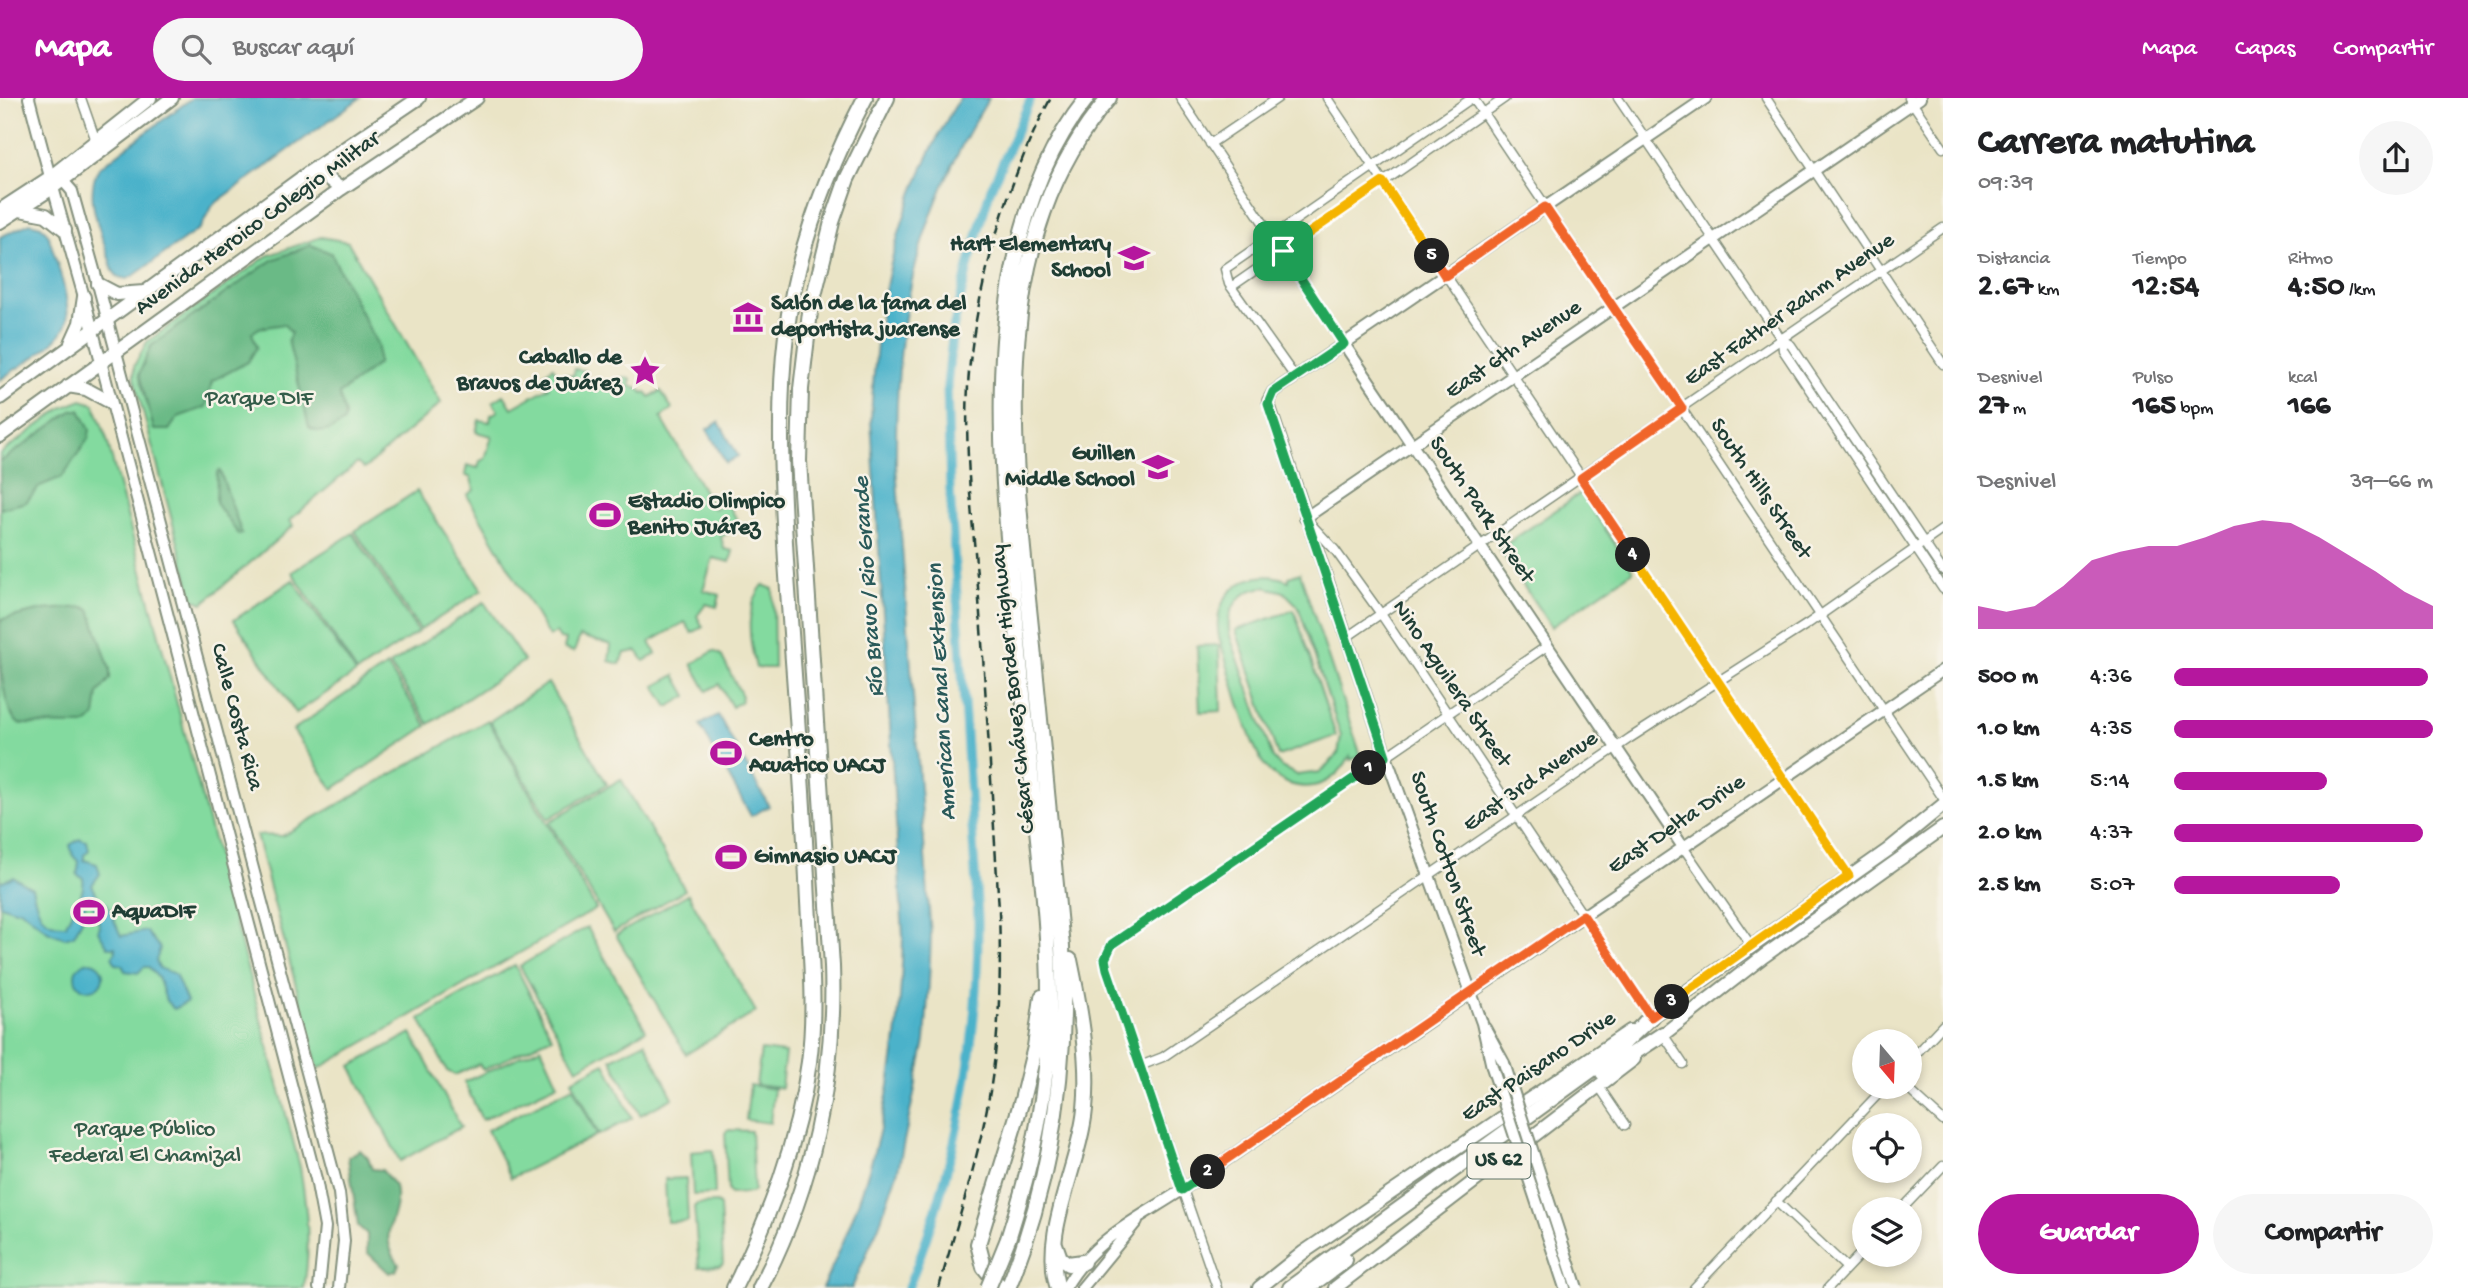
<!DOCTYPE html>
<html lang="es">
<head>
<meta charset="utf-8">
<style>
  body { margin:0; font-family:"Gochi Hand",sans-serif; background:#f6f6f6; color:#202124; height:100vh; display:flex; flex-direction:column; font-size:26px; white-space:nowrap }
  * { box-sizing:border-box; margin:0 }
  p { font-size:23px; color:#757577 }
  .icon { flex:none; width:38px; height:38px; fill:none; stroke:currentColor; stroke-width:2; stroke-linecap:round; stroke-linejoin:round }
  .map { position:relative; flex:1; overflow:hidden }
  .side { display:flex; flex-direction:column; background:#fff; width:525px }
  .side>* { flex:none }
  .needle { width:46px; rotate:161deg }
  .controls { position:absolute; left:1852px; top:931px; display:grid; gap:14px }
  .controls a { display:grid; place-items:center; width:70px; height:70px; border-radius:50%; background:#fff; box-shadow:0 4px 10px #0003; font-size:35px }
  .pin { position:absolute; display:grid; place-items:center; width:60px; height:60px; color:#fff; margin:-30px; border-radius:14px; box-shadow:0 4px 10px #0006 }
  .km { position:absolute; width:35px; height:35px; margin:-18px; border-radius:50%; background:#222; color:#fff; font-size:19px; line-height:35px; text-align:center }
  .round { display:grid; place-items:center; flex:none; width:74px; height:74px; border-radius:37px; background:#f6f6f6 }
  .summary { display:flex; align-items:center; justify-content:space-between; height:119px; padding:0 35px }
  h1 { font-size:38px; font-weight:800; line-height:52px }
  .stats { display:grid; grid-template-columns:repeat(3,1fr); gap:10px; height:119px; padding:7px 35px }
  .stats div { display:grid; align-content:center }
  .stats b { font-size:30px; font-weight:800 }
  .stats small { font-size:19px; font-weight:400 }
  .stats p { font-size:19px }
  .chart { height:196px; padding:14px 35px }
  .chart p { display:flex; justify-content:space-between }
  .chart svg { width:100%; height:126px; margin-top:7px; fill:#b5179e; opacity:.7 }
  .action { display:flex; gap:14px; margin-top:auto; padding:14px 35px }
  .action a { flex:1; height:80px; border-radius:42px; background:#b5179e; color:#fff; font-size:28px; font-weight:800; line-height:80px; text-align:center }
  .action a+a { background:#f6f6f6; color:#202124 }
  ul { padding:0 35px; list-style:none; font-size:23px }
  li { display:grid; grid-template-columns:112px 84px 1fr; align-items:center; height:52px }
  li i { height:18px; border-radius:9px; background:#b5179e }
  header { display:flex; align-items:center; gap:42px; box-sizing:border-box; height:98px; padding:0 35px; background:#b5179e; color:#fff }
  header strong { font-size:33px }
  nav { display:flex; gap:38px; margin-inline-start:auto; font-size:24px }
  .search { width:490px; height:63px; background:#f6f6f6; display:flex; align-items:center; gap:18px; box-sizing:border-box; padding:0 24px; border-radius:38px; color:#757577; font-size:26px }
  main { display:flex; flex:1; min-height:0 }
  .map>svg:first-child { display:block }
  .green { fill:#83da9f; stroke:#518c6a; stroke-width:2; fill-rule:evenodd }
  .forest { fill:#6aba86; stroke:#447c5d; stroke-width:2 }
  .water { fill:#4cb2ca; stroke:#36787f; stroke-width:2 }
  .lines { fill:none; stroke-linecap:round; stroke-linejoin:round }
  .canal { stroke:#4cb2ca; stroke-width:9 }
  .street-casing { stroke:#84907d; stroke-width:11 }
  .secondary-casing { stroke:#84907d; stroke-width:14 }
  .primary-casing { stroke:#84907d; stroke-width:16 }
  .highway-casing { stroke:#84907d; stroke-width:18 }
  .street { stroke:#fff; stroke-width:8 }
  .secondary { stroke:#fff; stroke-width:10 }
  .primary { stroke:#fff; stroke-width:12 }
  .highway { stroke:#fff; stroke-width:14 }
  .rail { stroke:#1f3d34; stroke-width:2.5; stroke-dasharray:10 5; stroke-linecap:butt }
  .secondary-bridge-casing { stroke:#84907d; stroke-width:14; stroke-linecap:butt }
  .highway-bridge-casing { stroke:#84907d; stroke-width:18; stroke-linecap:butt }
  .secondary-bridge { stroke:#fff; stroke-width:10 }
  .highway-bridge { stroke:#fff; stroke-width:14 }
  .split-1-casing { stroke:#fff; stroke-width:14 }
  .split-2-casing { stroke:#fff; stroke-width:14 }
  .split-3-casing { stroke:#fff; stroke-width:14 }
  .split-4-casing { stroke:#fff; stroke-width:14 }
  .split-5-casing { stroke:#fff; stroke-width:14 }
  .split-6-casing { stroke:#fff; stroke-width:14 }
  .split-1 { stroke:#22a559; stroke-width:9 }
  .split-2 { stroke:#22a559; stroke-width:9 }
  .split-3 { stroke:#f0652b; stroke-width:9 }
  .split-4 { stroke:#f5b400; stroke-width:9 }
  .split-5 { stroke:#f0652b; stroke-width:9 }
  .split-6 { stroke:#f5b400; stroke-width:9 }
  .labels { text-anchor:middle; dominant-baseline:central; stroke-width:5; stroke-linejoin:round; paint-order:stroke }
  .shield { fill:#f7f3e8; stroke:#60746a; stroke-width:2 }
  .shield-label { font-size:21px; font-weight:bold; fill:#1f3d34 }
  .street-label { font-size:23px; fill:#1f3d34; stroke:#f7f3e8 }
  .poi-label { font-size:23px; font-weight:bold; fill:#1f3d34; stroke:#f7f3e8; text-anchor:start }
  .park-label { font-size:23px; fill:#335c49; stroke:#f7f3e8 }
  .water-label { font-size:24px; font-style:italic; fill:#2a5a5a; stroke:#f7f3e8 }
</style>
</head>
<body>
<header>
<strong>Mapa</strong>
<div class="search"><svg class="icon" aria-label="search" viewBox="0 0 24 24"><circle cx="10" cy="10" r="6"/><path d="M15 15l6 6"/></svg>Buscar aquí</div>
<nav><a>Mapa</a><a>Capas</a><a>Compartir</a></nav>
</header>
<main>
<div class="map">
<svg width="1943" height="1190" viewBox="0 0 1943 1190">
  <rect width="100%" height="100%" fill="#f7f3e8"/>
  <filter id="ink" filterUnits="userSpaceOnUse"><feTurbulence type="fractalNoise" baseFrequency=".0143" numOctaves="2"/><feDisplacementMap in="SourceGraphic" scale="14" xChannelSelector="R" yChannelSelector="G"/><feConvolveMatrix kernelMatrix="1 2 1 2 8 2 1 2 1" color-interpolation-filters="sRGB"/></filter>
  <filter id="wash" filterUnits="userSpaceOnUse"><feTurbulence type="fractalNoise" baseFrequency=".00686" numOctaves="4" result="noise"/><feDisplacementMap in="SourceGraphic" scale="28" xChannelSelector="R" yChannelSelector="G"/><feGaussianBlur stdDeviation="1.57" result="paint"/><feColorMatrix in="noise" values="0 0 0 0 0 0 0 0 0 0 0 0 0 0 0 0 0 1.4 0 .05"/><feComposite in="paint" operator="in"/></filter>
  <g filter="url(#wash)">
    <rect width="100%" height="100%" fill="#eae4c6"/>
    <path class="green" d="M321,139L348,144L441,305L364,371L357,365L290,422L293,428L203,505L193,501L134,280V268L147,244L267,158Z
      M553,269L559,279L565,276L573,278L575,271L586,273L584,285L617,294L622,279L631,281L630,288L639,290L643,295L646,294L650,299L661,293L672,311L661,319L714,411L727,404L737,422L725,429L728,435L721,439L724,451L733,453L730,464L713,460L703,492L720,497L717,509L706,506L697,518L703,529L692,535L685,524L650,544L656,556L644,563L637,553L625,555L620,566L609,563L611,547L580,538L574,554L564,551L566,542L560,541L556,535L549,539L467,397L474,392L471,380L465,377L467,367L478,370L480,363L485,361L492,338L476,334L479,322L490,324L491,317L498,313L493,304L504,297L512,310L549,289L544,276Z
      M82,302L94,306L106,338L300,1069C307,1111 311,1148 304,1190H0V356L62,310Z
      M417,393L482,492L420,532L355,433Z
      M1581,395L1633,473L1551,529L1499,451Z
      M353,435L418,534L357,574L292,474Z
      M1300,475L1361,658L1351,662L1350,658C1342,673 1330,685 1313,688C1295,691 1276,683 1265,668C1248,645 1229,570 1219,539C1210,497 1249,466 1289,483V479ZM1265,489L1284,494L1298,508L1341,638L1338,656L1321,674L1297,677L1281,669L1273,660L1230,538C1224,513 1239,492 1265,489Z
      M293,482L356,575L296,615L234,522Z
      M763,487L773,491L774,570H756C749,542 744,511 763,487Z
      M484,504L524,563L429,626L390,567Z
      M1294,512L1336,638L1278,658L1236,532Z
      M1219,547L1221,613L1200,614L1197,548Z
      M714,553L721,557L742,598L740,604L732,609L719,586L707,593L692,566Z
      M387,568L427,628L333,691L293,632Z
      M675,577L687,598L668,609L655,588Z
      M548,585L607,686L548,721L490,623Z
      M488,622L596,811L318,971L256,737L282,738Z
      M621,681L685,792L614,834L549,724Z
      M688,796L756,914L686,956L616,837Z
      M587,829L646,932L577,971L520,868Z
      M515,867L552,939L483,972L479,966L455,977L447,973L420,921Z
      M411,935L461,1029L400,1063L351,968Z
      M645,944L673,1000L640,1017L611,961Z
      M541,949L558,986L482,1022L464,984Z
      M761,952L785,955L781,990L756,987Z
      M605,965L632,1020L599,1037L572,982Z
      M750,987L774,991L770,1025L746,1022Z
      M573,989L597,1037L511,1080L487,1032Z
      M728,1032L751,1033L754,1092L751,1095L730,1096L728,1093L725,1035Z
      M713,1052L715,1096L693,1097L691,1054Z
      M686,1080L688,1123L667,1124L665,1081Z
      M717,1105L720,1108L723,1165L720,1168L699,1169L694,1109L697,1106Z"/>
    <path class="forest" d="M311,147L331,155L378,248V266L339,296L345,317L344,324C333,332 321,338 309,329L288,242L291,235L284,226L259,230L252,235L257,249L248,264L212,283L206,309L178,319L169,332H154L139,276L151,248L272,162Z
      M73,312H80L90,332L88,341L62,379L40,388L26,404L0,411V364Z
      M220,373L242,436L239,437L216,405L217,374Z
      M84,509L90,512L110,571V581L98,595L95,619L84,627L19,626C0,611 0,551 0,525L3,521L43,512Z
      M360,1052L368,1060L372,1071L382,1072L395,1088C402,1120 374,1133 399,1166L396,1173L389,1175L367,1154V1136L358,1128L348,1059Z"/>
    <path class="water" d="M192,0H360L213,107L200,130L136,176L127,181L118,179L113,173C105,143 81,99 99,70Z
      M960,0H989C912,124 895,224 896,368L931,838L929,884L925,943L898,1072L880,1125L852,1190H822C879,1075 900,966 903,838L871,323C876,206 896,101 960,0Z
      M30,125L41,128L48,136C54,158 76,212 64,231C52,252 19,267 0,282V139Z
      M719,324L738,358L726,365L707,331Z
      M718,617L769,708L751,718L700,627Z
      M80,741L87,743L89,752L84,757V762L97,766L100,776L92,787L101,805L107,806L121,838L146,833L160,850L156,863L159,870L175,876L187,904L174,911L166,903L159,881L149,869H144L138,875L125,873L122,867L116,866L112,859L116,853L115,849H108L98,833L100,828L90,798H87L82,822L74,837L65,840L49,834L20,811L15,812L0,807V784L13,779L32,790C38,813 40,828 66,827C70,812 86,799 83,780L77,777L79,764L73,758L70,747Z
      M75 878a14 14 0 1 1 28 0a14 14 0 1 1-28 0Z"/>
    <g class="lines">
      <path class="canal" d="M908,1190C957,1067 979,950 978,819L950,391L947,288L953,231L969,165L990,93L1031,0"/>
    </g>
  </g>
  <g filter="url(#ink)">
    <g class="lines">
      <defs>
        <path id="street" d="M81,0L96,43
          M1180,0L1344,246
          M1327,0L1849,778
          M1473,0L1943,700
          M1618,0L1782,242L1791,247L1943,473
          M1766,0L1943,266
          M1909,0L1943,50
          M1210,46L1278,0
          M1231,189L1505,0
          M1782,242L1783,252L1943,491
          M1295,279L1229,186L1225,171L1472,0
          M1309,424L1335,452L1381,516L1651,919
          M1347,539L1943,130
          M1683,749L1750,846
          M1663,936L1683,966
          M1909,963L1943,927
          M1140,968L1163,959L1630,640L1809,525L1943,431
          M1906,989L1943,1023
          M1600,990L1625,1027
          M1776,1103L1847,1170
          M1902,1111L1943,1068
          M1217,1190L1107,871L1105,861L1112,846L1547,548
          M1694,1190L1885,989
          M1828,1190L1864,1152"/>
        <path id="secondary" d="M29,0C46,67 65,132 84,199L316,1081L325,1129L319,1190
          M57,76L72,93L98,186L339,1095L344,1143L339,1190
          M1344,246L1683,749
          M1305,420L1920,0
          M1485,930L1504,965
          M1492,969L1482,925L1386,658L1268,303L1273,294L1706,0
          M1065,1190C1095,1139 1135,1123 1182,1092L1943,572
          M1082,1190L1137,1123"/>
        <path id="primary" d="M308,75L322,76L341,91
          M0,112L49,80L150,0
          M20,112L46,117L65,132
          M0,124L51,91L172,0
          M98,186L117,196L144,194
          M71,245L80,225L84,199
          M68,288L86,291L110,304
          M0,300L308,75L419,0
          M0,338L341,91L477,0
          M1645,923L1888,752L1943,707
          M1656,942L1764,858L1943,730
          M1259,1190L1304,1154L1630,933
          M1335,1190L1634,961"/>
        <path id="highway" d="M1603,975L1663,936
          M1008,1141C1032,1066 1049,991 1049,912C1050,845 1042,779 1035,713C1027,643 1021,573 1014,503C998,344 979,135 1087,0
          M1055,1146L1060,1160L1068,1166L1083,1164
          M734,1190C770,1118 798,1045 809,964C817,904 809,842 807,781C802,675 793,569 786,463C782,388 777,312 786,237C796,155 827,73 865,0
          M760,1190C812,1091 836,980 832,868L799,363L801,291L810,214L832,124L847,81L887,0
          M1001,1190L984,1169L978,1146L1022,1002L1035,949L1042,899
          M1008,1190C1053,1080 1068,967 1062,849C1052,749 1043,649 1033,549C1015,368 980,151 1109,0
          M1058,1190C1040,1136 1080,1067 1085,1011C1090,962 1080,910 1070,862
          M1290,1190L1608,960L1651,919
          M1307,1190L1345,1162"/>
      </defs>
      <use href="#street" class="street-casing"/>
      <use href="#secondary" class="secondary-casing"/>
      <use href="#primary" class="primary-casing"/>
      <use href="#highway" class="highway-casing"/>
      <use href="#street" class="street"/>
      <use href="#secondary" class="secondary"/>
      <use href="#primary" class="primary"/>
      <use href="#highway" class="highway"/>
      <path class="rail" d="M939,1190C957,1125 979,1060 990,993C1000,933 1001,873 999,812C993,713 987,614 980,516C975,441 964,364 968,288C973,200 1008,77 1051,0"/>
      <defs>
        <path id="secondary-bridge" d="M1504,965L1577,1190
          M1492,969L1565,1190"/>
        <path id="highway-bridge" d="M988,1190L1008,1141"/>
      </defs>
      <use href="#secondary-bridge" class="secondary-bridge-casing"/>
      <use href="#highway-bridge" class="highway-bridge-casing"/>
      <use href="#secondary-bridge" class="secondary-bridge"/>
      <use href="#highway-bridge" class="highway-bridge"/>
    </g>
  </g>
  <g class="lines" filter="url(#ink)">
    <defs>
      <path id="split-1" d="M1283,153L1344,246L1273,294L1268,306L1386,658L1369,670"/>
      <path id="split-2" d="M1208,1074L1182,1092L1107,871L1105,861L1112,846L1369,670"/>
      <path id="split-3" d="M1208,1074L1583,817L1651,919L1672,904"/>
      <path id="split-4" d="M1633,457L1849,778L1672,904"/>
      <path id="split-5" d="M1432,158L1445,178L1545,109L1682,310L1581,380L1633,457"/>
      <path id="split-6" d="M1283,153L1383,84L1432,158"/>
    </defs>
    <use href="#split-1" class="split-1-casing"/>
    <use href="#split-2" class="split-2-casing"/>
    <use href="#split-3" class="split-3-casing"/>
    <use href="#split-4" class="split-4-casing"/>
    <use href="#split-5" class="split-5-casing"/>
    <use href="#split-6" class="split-6-casing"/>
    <use href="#split-1" class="split-1"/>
    <use href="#split-2" class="split-2"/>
    <use href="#split-3" class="split-3"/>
    <use href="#split-4" class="split-4"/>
    <use href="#split-5" class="split-5"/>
    <use href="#split-6" class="split-6"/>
  </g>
  <defs>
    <symbol id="school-bare" viewBox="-9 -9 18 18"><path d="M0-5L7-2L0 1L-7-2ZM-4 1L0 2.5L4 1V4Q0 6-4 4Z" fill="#b5179e" stroke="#f7f3e8" stroke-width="2.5" paint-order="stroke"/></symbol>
    <symbol id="museum-bare" viewBox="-9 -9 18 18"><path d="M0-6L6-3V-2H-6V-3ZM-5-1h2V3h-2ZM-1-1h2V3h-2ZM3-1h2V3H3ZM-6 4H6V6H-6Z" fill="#b5179e" stroke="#f7f3e8" stroke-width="2.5" paint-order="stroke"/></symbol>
    <symbol id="sight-bare" viewBox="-9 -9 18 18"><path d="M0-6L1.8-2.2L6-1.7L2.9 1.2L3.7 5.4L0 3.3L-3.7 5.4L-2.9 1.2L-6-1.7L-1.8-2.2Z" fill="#b5179e" stroke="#f7f3e8" stroke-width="2.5" paint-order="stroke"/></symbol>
    <symbol id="stadium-bare" viewBox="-9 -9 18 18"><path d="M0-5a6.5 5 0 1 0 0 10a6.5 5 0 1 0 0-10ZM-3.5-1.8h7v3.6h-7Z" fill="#b5179e" stroke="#f7f3e8" stroke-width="2.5" paint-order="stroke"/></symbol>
  </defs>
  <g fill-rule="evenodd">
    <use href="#school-bare" x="1112" y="138" width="44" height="44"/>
    <use href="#museum-bare" x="726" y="197" width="44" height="44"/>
    <use href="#sight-bare" x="623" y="251" width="44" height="44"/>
    <use href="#school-bare" x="1136" y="347" width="44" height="44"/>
    <use href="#stadium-bare" x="583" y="395" width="44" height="44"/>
    <use href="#stadium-bare" x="704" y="633" width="44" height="44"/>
    <use href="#stadium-bare" x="709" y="737" width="44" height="44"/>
    <use href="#stadium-bare" x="67" y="792" width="44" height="44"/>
  </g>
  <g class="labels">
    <rect class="shield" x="1467.5" y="1045.5" width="63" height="35" rx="5"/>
    <g class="shield-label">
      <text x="1499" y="1063">US 62</text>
    </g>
    <g class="street-label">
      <text transform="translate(258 126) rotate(-36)">Avenida Heroico Colegio Militar</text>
      <text transform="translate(1790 212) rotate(-35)">East Father Rahm Avenue</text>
      <text transform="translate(1514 252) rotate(-34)">East 6th Avenue</text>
      <text transform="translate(1760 391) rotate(56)">South Hills Street</text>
      <text transform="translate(1481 412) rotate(56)">South Park Street</text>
      <text transform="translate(1451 586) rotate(56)">Nino Aguilera Street</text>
      <text transform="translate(1014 591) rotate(-96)">César Chávez Border Highway</text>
      <text transform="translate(236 619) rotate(75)">Calle Costa Rica</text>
      <text transform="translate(1531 684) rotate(-35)">East 3rd Avenue</text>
      <text transform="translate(1677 727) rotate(-34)">East Delta Drive</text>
      <text transform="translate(1447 766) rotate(71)">South Cotton Street</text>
      <text transform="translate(1539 969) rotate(-34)">East Paisano Drive</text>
    </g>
    <g class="poi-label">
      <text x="1111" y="147" text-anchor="end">Hart Elementary<tspan x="1111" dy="26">School</tspan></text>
      <text x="771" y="206">Salón de la fama del<tspan x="771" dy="26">deportista juarense</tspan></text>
      <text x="622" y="260" text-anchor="end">Caballo de<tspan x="622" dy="26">Bravos de Juárez</tspan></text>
      <text x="1135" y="356" text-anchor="end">Guillen<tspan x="1135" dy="26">Middle School</tspan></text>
      <text x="628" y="404">Estadio Olimpico<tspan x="628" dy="26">Benito Juárez</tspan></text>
      <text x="749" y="642">Centro<tspan x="749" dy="26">Acuatico UACJ</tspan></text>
      <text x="754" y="759">Gimnasio UACJ</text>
      <text x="112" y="814">AquaDIF</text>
    </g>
    <g class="park-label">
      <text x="259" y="301">Parque DIF</text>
      <text x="145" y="1032">Parque Público<tspan x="145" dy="26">Federal El Chamizal</tspan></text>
    </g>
    <g class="water-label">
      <text transform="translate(870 489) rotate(-94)">Río Bravo / Rio Grande</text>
      <text transform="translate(943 594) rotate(-93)">American Canal Extension</text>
    </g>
  </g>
</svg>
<div class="controls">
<a><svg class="needle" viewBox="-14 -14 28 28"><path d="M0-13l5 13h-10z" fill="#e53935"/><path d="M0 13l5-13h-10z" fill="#757577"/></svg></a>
<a><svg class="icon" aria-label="locate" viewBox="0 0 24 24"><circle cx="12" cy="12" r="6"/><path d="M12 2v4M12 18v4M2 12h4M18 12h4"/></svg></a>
<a><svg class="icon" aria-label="layers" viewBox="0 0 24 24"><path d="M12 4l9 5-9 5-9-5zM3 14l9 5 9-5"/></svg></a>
</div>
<div class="pin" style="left:1283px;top:153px;background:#1e9e55"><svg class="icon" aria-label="arrive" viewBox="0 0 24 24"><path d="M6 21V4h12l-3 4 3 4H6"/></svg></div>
<b class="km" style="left:1369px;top:670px">1</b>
<b class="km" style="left:1208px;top:1074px">2</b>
<b class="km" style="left:1672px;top:904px">3</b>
<b class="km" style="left:1633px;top:457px">4</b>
<b class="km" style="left:1432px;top:158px">5</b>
</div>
<section class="side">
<div class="summary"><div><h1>Carrera matutina</h1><p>09:39</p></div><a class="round"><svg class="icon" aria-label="share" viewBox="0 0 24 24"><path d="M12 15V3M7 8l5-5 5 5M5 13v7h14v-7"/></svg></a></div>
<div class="stats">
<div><p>Distancia</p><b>2.67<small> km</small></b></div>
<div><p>Tiempo</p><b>12:54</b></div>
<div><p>Ritmo</p><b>4:50<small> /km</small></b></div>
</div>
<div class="stats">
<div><p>Desnivel</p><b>27<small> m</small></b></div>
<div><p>Pulso</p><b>165<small> bpm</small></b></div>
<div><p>kcal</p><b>166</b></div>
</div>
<div class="chart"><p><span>Desnivel</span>39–66 m</p>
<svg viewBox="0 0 160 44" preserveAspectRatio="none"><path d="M0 44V36L10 38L20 36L30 29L40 20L50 17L60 15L70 15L80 12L90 8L100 6L110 7L120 12L130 18L140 24L150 31L160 36V44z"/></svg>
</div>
<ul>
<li><b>500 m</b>4:36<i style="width:98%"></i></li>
<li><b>1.0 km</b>4:35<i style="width:100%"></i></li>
<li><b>1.5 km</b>5:14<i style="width:59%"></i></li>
<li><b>2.0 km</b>4:37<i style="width:96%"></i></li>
<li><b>2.5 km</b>5:07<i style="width:64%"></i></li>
</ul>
<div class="action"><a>Guardar</a><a>Compartir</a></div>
</section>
</main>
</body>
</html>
